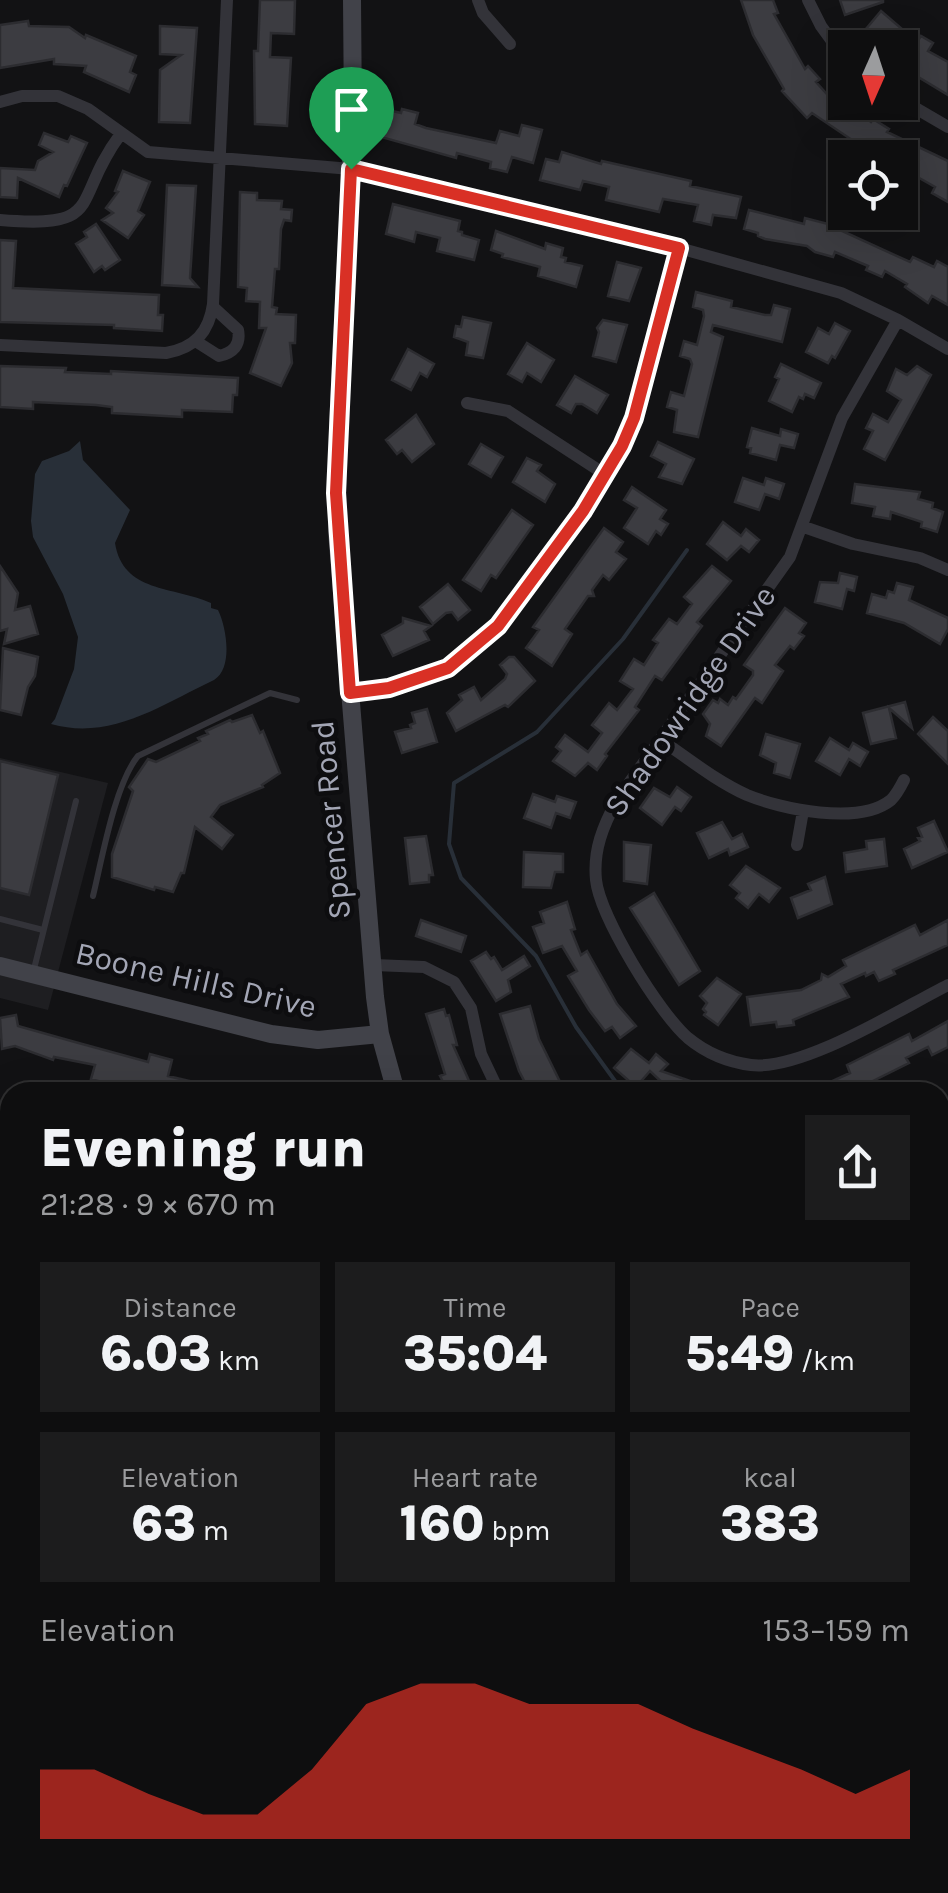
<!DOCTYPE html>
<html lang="en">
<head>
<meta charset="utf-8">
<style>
  body { margin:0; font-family:Karla,sans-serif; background:#1c1c1d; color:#f1f3f6; height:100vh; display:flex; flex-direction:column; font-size:38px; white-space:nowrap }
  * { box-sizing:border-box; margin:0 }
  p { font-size:32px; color:#9b9c9e }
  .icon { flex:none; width:55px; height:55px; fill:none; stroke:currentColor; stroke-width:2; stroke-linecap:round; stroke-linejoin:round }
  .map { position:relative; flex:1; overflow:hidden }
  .side { position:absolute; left:0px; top:1082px; width:950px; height:812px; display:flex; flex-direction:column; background:#0e0e0f; border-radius:30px 30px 0 0; box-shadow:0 10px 40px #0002,0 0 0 2px #2e2e2f }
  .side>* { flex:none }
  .needle { width:65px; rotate:183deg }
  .controls { position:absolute; left:828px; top:30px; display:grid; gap:20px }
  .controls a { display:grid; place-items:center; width:90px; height:90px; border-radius:0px; background:#0e0e0f; box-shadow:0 10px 40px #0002,0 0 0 2px #2e2e2f; font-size:50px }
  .pin { position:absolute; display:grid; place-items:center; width:85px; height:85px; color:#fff; margin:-102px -42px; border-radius:50% 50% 50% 0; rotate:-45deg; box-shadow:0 0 10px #0007 }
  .pin .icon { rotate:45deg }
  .round { display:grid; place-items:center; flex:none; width:105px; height:105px; border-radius:0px; background:#1c1c1d }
  .summary { display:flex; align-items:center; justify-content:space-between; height:170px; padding:0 40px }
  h1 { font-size:55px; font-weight:800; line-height:75px }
  .figures { display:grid; grid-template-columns:repeat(3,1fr); gap:15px; height:170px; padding:10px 40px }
  .figures div { display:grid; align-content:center; border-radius:0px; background:#1c1c1d; text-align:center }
  .figures b { font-size:50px; font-weight:800 }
  .figures small { font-size:28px; font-weight:400 }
  .figures p { font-size:28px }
  .chart { height:280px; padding:20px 40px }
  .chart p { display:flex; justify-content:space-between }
  .chart svg { width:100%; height:180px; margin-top:10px; fill:#d93025; opacity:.7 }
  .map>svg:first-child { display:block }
  .built { fill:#1e1e21 }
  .water { fill:#282f38 }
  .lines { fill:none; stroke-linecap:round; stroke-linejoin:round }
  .stream { stroke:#282f38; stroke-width:4 }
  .building { fill:#3c3c41; stroke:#2c2c30; stroke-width:2.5 }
  .lane { stroke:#333339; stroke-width:6 }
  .street { stroke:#333339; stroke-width:12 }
  .secondary { stroke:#414249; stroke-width:18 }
  .route-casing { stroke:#fff; stroke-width:20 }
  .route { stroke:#d93025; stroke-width:12 }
  .labels { text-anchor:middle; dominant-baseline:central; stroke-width:9; stroke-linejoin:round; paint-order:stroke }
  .street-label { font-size:32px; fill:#a3a6b5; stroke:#0d0d0f }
</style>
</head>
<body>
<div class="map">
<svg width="948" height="1893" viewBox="0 0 948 1893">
  <rect width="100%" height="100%" fill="#121214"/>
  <path class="built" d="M0,758L108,783L48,1010L0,998Z"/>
  <path class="water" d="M80,441L83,460L130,510L115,543C123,593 173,586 211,603V608L218,610C227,628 233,669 214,680C161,705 111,741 51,724L55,719L74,669L78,637L63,594L33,537L31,521L35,474L42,461L69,451Z"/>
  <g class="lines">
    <path class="stream" d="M623,1092L576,1027L536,956L461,878L449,844L454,783L537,732L623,639L687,550"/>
  </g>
  <path class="building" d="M260,0H295L294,34L271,33L270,57L291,58L287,126L255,124L254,51H258Z
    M741,0H773L778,13L774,14L805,69L808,66L820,79L816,82L834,102L838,96L871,122L873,119L889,129L887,132L948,161V202L932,193L935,187L900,167V158H870L855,149L858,144L812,113L807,118L782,91L784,89L753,35Z
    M840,0H883V2L845,15Z
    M881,11L917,42L921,36L933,43L928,51L948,62V95L900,66V48H881L875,43L872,46L860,36Z
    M28,21L29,26L69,27L85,38L86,35L136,56L130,72L136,75L129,92L84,72L86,66L54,64V59L0,68V25Z
    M160,26L197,28L190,123L159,122L160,70L181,55L160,54Z
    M402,109L418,113L415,124L426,128L496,143L500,131L519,136L522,125L542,130L533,163L512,157L507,172L490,168L491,162L457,153L456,158L381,137L388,110L401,113Z
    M44,133L68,142L71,136L87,143L67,186L64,185L59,197L18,178L17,198L0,197V168L35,170L38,161L53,152L39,145Z
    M562,152L601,164L602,161L691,181L690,186L741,197L736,218L713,215L711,225L694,221L698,205L663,199L659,212L606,200L609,187L583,181L580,190L540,180L546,159L559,162Z
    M123,171L150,182L138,211L144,215L128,238L102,220L113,213L106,208L118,192L115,191Z
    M167,185L196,186L190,278L198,287L162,285Z
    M240,192L257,193V200L282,201L281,209L292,210L291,221L284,220L281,229L279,269H275L272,307L277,308L276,314L296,315L295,343H290L292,363L281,386L250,373L266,328H259L260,302L246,301L247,288L238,287Z
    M393,204L460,221L458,231L462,232V235L479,240L474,260L437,251L440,238L416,232L414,242L386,234Z
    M749,210L804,224L805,218L828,224L830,216L843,219L840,230L910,262L913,257L934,267L937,261L948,267V305L932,296L928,303L905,287L907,284L885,271L882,277L866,270L868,266L835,252L833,257L815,252L807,246L765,239L758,236V233L744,229Z
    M96,224L120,260L105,270L102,266L94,272L76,244L87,237L84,232Z
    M496,231L545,249L546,243L563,248L561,257L566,258L565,262L582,266L576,287L538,276L540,267L502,257L503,254L491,250Z
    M0,240L16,241L13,288L159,295L158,315H163L162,331L114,328V325L0,322Z
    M617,262L641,268L629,301L608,296Z
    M696,292L732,301L731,307L765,315H771L774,305L790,309L782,342L713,325L711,332L723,337L698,437L674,432L677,410L667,407L671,392L684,396L692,364L690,359L680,356L684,341L697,345L704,316L703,310L693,307Z
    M463,317L491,323L483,358L466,355L468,342L454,337L456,326L461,327Z
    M603,320L627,325L616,362L593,356L599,332L597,328Z
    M835,323L850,331L835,358L832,356L828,363L806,352L818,328L829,334Z
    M527,343L554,360L541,382L527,373L522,382L508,374Z
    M408,349L434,364L427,377L420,373L411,390L392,380Z
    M781,364L821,383L814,398L805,394L803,399L799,397L792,412L769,401L779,379L775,377Z
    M0,366L66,368L65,372L111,374V371L238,378L237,395H233L232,412L182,410V417L112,413V407L96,405L33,402V409L0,407Z
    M917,366L931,375L885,460L864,449L873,431L866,428L873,414L888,422L901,400L887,391L896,369L907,375Z
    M575,376L608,395L597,413L582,404H576L571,413L557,405Z
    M416,415L434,444L412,462L402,450L397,454L386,440Z
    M752,428L780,436L781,429L798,434L794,448L780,445L776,460L750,453L751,448L747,447Z
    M658,442L694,459L682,484L659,477L666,464L651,456Z
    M481,444L503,457L491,477L469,464Z
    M527,458L541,465L537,471L555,484L545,502L513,482Z
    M743,478L764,485L766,478L784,484L779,499L765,494L759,510L735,502Z
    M855,484L920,492L918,499L933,503L932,508L943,512L937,532L921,527L922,522L891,512L890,519L873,516L875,507L852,503Z
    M632,487L666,510L660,519L668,524L661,535L656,531L648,544L624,528L637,508L624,500Z
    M512,510L533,525L496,578L491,575L481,591L463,580Z
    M723,522L741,536L746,529L759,540L749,552L741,546L727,560L707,544Z
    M604,528L623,542L616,552L626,559L609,580L603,575L592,590L594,596H588L565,629L572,634L552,666L526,648L539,630L533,627Z
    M0,566L18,593L15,610L30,606L38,634L4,644L7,629L0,631Z
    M712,566L731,581L697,622L702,626L662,680L655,676L635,707L639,710L605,754L607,756L597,770L588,763L575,776L553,761L561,751L556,747L565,735L588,752L602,733L592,725L609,703L617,710L633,689L620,681L634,659L644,665L658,643L653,640L669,619L677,624L692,604L684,597Z
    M840,573L857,577L854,591L847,589L842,609L815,602L820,582L838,583Z
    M897,583L913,587L909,600L948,618V629L940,644L904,623L867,613L872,594L886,598L888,591L894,593Z
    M448,584L470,610L458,620L452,612L446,613L433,624L420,607Z
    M785,608L806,623L799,633L804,636L794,649L790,646L775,665L783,671L762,703L755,698L721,746L706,736L710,724L703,714L713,700L718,703L720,699L728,705L733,697L736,699L753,675V671L744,665Z
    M403,618L431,626L424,631L429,640L393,656L382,635L403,623Z
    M3,648L38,657L35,676L28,687L21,715L0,710Z
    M509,657H514L535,681L508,707L505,705L456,731L447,713L462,700L459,695L474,687L481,700L505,679L507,674L500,665Z
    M905,702L912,728L889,708L896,738L871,744L863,713Z
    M427,709L437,742L402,753L395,732L411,728L410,725L415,723L412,713Z
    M252,715L260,733L263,731L280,773L262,785L263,787L220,805L211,817L233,835L222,849L195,827L184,873H181L173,892L155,887L154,890L112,877V854L133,791L129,787L148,759L156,762L200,741L198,738L208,734L206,731L230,720L232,722Z
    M933,717L948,731V764L918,734Z
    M766,734L800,744L790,778L774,773L776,763L760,755Z
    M830,738L849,750L853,743L868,752L860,766L849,759L840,775L816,761Z
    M0,761L58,775L29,895L0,888Z
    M677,787L691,797L681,811L675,807L662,825L640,808L654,788L670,797Z
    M533,794L555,802L557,796L576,802L570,818L556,813L551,828L524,818Z
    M934,821L948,852L912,868L904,849L920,841L918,838L922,837L918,828Z
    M722,822L732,839L742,834L748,847L730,855L728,849L709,858L697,833Z
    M426,836L433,875H429V882L410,884L405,838Z
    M884,839L887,866L846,872L844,853L867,849L866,841Z
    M624,842L651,845L647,884L624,881Z
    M524,852L563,854V872H555L551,888L523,887Z
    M746,866L780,888L769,902L759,894L748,908L736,898L740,893L730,885Z
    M825,877L832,904L798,918L791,898L811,890L808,884Z
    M654,893L700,971L679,985L630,908Z
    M567,902L575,929L571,930L581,955L587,951L617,1004L636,1026L620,1038L612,1027L605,1031L589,1010L568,976L577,971L562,946L543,953L533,927L544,923L540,912Z
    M421,920L466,936L461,952L416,936Z
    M948,920V945L893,970L895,974L879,981L874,972L866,976L865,973L841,984L849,997L793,1020L794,1025L777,1027L776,1022L751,1025L747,997L801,990L821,980L822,974L828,977L846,966L843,960L915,925L920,935Z
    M486,952L491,959L494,957L502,970L524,956L530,966L508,980L511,992L496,1001L471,961Z
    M717,978L741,994L718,1025L704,1015L706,1012L703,1009L707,1003L700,996Z
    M530,1006L539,1039L565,1092H530L519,1071L500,1014Z
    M444,1009L446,1016L449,1015L457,1045H453L474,1092H448L440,1076L445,1074L426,1014Z
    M16,1015L18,1026L75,1042L148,1062L150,1054L172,1060L168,1076L219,1088L218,1092H158L112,1085L91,1079L95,1065L54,1057L53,1060L15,1046L2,1049L0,1018Z
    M948,1021V1047L932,1055L928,1047L906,1058L909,1063L873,1081L877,1088L867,1092H835L830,1082L850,1073L847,1065L909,1034L912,1041Z
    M631,1049L649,1063L656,1054L668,1064L661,1071L722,1092H666L668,1088L650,1071L636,1087L614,1068Z"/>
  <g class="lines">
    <path class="lane" d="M93,896C102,859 115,784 138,756L270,693L297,700
      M0,919L43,930
      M33,973L76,801
      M940,1718L948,1711
      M451,1885L455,1893
      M511,1885L515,1893
      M603,1885L607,1893
      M647,1885L651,1893
      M672,1893L684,1885
      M745,1893L756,1885"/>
    <path class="street" d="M478,0L483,13L510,44
      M808,0L821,26L845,59
      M900,99L948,127
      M0,102L22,96H58L88,109L148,152L351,169L679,248L841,293L898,320L948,349
      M0,220C107,229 71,201 120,135
      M898,320L842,418L790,557L617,800C603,826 593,850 596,880C600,917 659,1013 688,1038C705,1052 728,1062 751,1065C803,1071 900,1009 948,985
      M197,342L219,356C233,353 241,345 238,330L213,307
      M0,345L166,353C195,348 209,332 213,304L227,0
      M467,403L508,411L606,475
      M804,527L853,544L920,558L948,570
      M350,693L389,688L448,668L498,626L583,511L623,446L634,418L679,248
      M661,740C689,759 716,781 747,795C781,809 859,826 891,800C896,795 901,786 904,780
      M797,845L803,811
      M374,965L424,967L454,982L471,1008L481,1054L499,1092
      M0,1274L10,1275
      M940,1277L948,1273
      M0,1516L10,1510
      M0,1778L10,1772
      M0,1854L10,1860
      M50,1885L64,1893
      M103,1893L111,1885
      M945,1893L948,1891"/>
    <path class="secondary" d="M352,0L353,118L338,426L337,531L375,997L380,1034L396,1092
      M0,966L271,1034L318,1040L380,1034
      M826,1885L830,1893"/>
  </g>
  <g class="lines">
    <defs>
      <path id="route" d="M351,169L679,248L634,418L622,446L583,511L498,626L448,668L389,688L350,693L336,493Z"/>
    </defs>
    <use href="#route" class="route-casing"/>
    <use href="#route" class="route"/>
  </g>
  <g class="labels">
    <g class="street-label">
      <text transform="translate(690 701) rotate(-55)">Shadowridge Drive</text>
      <text transform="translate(331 820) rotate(-95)">Spencer Road</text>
      <text transform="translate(196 980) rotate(13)">Boone Hills Drive</text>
    </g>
  </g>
</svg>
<div class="controls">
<a><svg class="needle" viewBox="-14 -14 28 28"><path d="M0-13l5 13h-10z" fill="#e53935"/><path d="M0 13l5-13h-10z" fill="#9b9c9e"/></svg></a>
<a><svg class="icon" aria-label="locate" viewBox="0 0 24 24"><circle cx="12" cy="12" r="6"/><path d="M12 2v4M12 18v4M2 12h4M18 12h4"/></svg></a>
</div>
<div class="pin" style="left:351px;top:169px;background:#1e9e55"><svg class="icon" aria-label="arrive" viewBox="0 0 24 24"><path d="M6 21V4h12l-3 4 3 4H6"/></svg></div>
<section class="side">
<div class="summary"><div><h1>Evening run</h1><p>21:28 · 9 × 670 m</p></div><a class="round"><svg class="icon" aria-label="share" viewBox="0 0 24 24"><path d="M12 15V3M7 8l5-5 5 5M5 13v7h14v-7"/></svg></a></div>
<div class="figures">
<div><p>Distance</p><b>6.03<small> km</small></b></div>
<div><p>Time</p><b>35:04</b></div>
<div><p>Pace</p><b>5:49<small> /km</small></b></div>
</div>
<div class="figures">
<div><p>Elevation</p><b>63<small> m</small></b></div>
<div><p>Heart rate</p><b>160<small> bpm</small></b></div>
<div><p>kcal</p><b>383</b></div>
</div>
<div class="chart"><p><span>Elevation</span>153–159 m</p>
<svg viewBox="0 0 160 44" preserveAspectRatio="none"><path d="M0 44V27L10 27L20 33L30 38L40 38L50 27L60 11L70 6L80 6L90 11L100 11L110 11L120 17L130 22L140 27L150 33L160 27V44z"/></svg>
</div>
</section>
</div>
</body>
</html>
